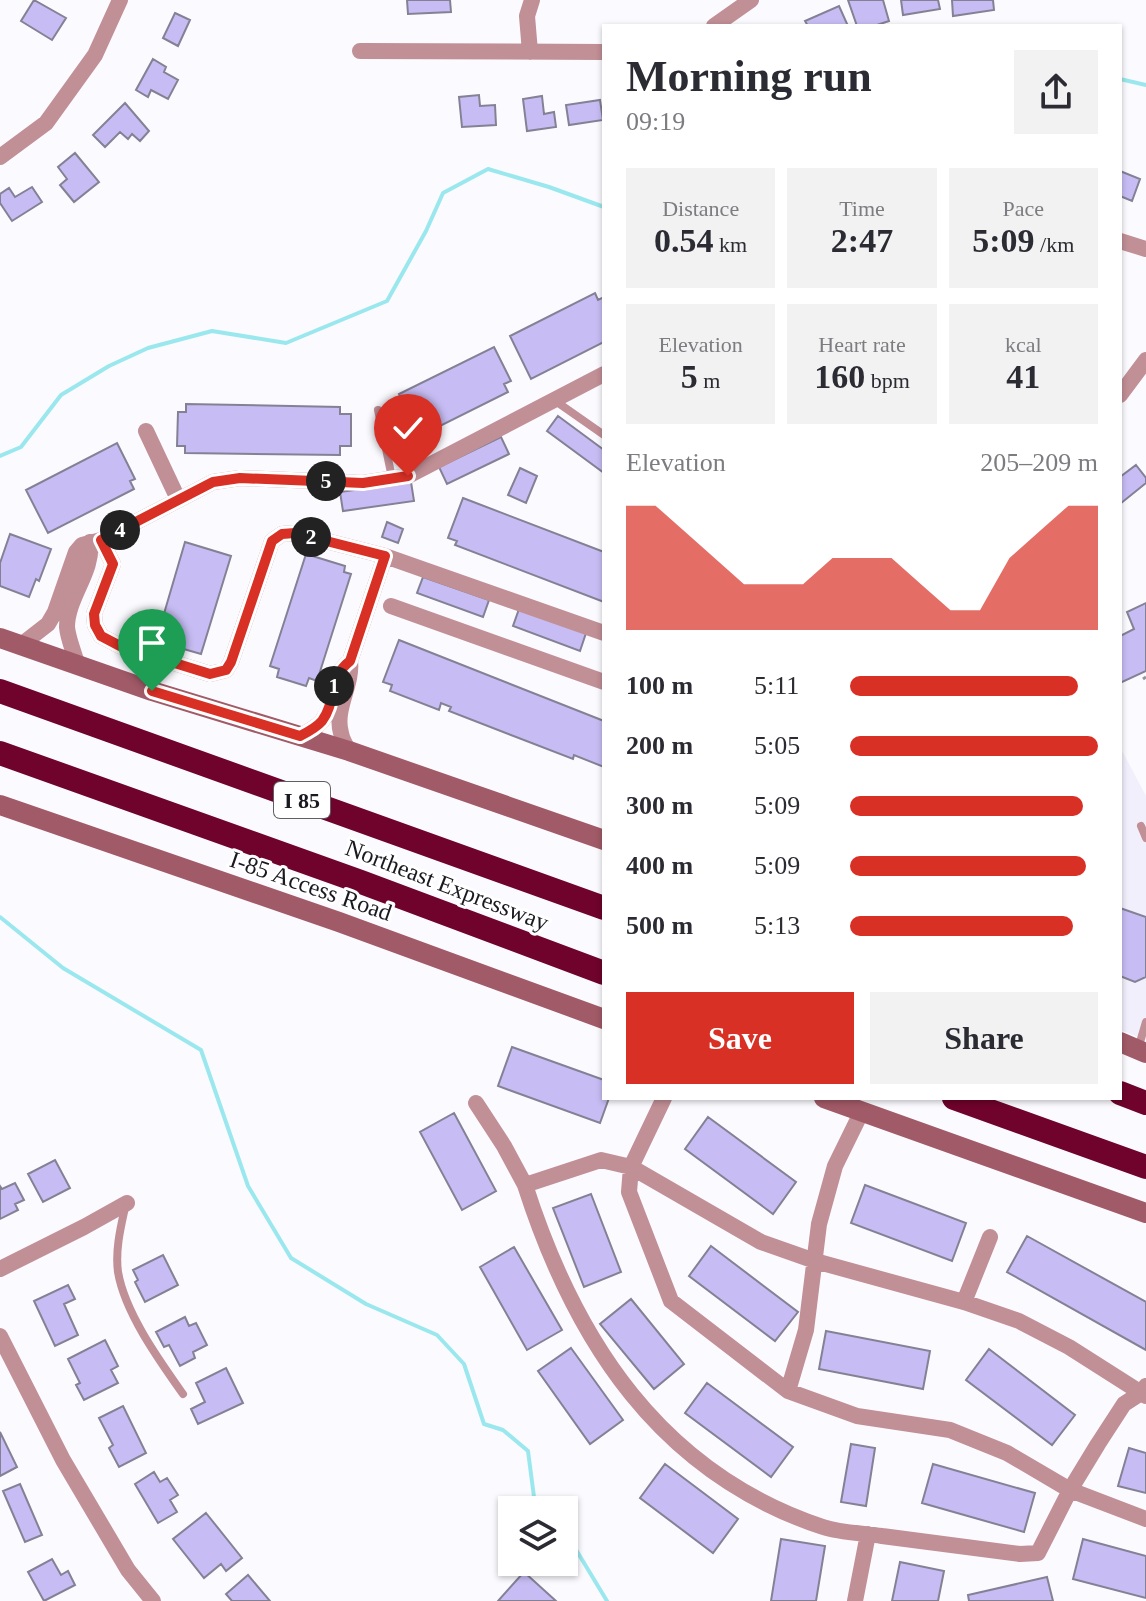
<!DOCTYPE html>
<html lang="en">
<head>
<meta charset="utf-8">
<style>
  body { margin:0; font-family:Georgia,serif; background:#f2f2f3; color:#2b2b33; height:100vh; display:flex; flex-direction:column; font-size:30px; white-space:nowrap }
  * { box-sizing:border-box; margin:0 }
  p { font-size:26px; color:#7c7c81 }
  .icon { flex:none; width:44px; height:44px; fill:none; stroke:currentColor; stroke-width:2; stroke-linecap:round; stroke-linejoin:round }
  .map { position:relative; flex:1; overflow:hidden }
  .sheet { position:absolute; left:602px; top:24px; width:520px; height:1076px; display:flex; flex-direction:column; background:#fff; border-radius:0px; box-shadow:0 2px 6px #0004 }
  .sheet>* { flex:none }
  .fabs { position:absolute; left:498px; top:1496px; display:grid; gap:16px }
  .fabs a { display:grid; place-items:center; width:80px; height:80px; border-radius:0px; background:#fff; box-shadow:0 2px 6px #0004; font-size:40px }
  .pin { position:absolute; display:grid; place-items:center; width:68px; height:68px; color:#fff; margin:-82px -34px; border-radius:50% 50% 50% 0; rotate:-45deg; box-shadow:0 0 8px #0007 }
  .pin .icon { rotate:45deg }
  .km { position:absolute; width:40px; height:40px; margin:-20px; border-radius:50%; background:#222; color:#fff; font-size:22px; line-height:40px; text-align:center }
  .round { display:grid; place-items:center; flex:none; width:84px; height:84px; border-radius:0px; background:#f2f2f3 }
  .headline { display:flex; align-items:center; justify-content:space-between; height:136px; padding:0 24px }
  h1 { font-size:44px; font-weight:700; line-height:60px }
  .metrics { display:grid; grid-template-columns:repeat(3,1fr); gap:12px; height:136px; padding:8px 24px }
  .metrics div { display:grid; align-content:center; border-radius:0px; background:#f2f2f3; text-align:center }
  .metrics b { font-size:34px; font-weight:700 }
  .metrics small { font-size:22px; font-weight:400 }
  .metrics p { font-size:22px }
  .chart { height:224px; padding:16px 24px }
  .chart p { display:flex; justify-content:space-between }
  .chart svg { width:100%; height:144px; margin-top:8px; fill:#d93025; opacity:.7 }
  .action { display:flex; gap:16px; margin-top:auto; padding:16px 24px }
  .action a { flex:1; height:92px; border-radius:0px; background:#d93025; color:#fff; font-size:32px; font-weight:700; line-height:92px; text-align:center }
  .action a+a { background:#f2f2f3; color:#2b2b33 }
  ul { padding:0 24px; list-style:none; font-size:26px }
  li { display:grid; grid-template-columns:128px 96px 1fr; align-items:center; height:60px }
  li i { height:20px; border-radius:10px; background:#d93025 }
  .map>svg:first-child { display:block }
  .commercial { fill:#f1effc }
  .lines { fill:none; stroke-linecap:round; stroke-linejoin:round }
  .stream { stroke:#9ae8ee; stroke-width:4 }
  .building { fill:#c7bdf4; stroke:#848195; stroke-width:2 }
  .path { stroke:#96959b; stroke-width:3; stroke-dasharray:4 4; stroke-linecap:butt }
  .service { stroke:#c18f96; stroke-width:8 }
  .minor { stroke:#c18f96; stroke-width:16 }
  .secondary { stroke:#a15a67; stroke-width:20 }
  .motorway { stroke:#6f032b; stroke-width:24 }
  .route-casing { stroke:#fff; stroke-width:16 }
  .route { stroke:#d93025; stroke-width:10 }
  .labels { text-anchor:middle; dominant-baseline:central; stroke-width:6; stroke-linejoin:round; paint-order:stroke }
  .shield { fill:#fff; stroke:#5f5e64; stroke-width:2 }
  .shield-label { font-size:22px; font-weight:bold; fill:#1a1921 }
  .street-label { font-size:24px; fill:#1a1921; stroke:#fff }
</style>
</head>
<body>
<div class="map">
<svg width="1146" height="1601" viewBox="0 0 1146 1601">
  <rect width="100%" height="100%" fill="#fbfaff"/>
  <path class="commercial" d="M1120,747L1146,796V1040L1120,1030Z"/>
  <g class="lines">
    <path class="stream" d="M1120,79L1146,85
      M0,456L21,447L61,395L109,366L148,348L212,331L286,343L387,301L426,231L443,193L488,169L549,187L604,207
      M0,917L63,968L201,1050L248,1186L291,1258L366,1304L437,1335L464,1364L484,1424L503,1430L528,1451L534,1497L544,1510
      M564,1534L575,1548L607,1601"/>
  </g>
  <path class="building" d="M34,0L66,18L52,40L21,21Z
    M407,0H450L451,12L408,14Z
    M848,0H883L889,21L874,26H857Z
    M901,0H938L940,9L903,15Z
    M952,0H993L994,10L953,16Z
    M839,6L848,26H808L805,21Z
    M175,13L190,20L178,46L163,38Z
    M153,59L166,67L164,72L178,80L168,99L151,90L148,97L136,90Z
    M479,95L480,106L495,105L496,125L462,127L459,97Z
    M542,96L544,114L554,112L556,127L527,131L523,99Z
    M600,100L603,120L569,125L566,105Z
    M125,103L149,131L140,141L132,134L128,139L120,132L105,147L93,135Z
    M75,153L99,182L74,202L60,185L67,179L58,167Z
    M1120,171L1140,179L1132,201L1120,196Z
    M32,187L42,202L12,221L0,203V194L9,188L15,197Z
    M595,293L598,300L604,297V342L531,379L510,336Z
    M494,347L511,381L504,384L508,392L420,436L399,394Z
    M186,404L340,407V414H351V446H340V455L185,453V446H177L178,412H186Z
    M558,416L604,450V473L547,431Z
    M501,437L509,454L447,484L439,467Z
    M117,443L135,479L130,481L134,489L48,533L26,490Z
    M1136,465L1146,478V483L1120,504V477Z
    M520,468L537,476L526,503L508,495Z
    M411,482L414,501L343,511L340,492Z
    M463,498L604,552V602L455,545L457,541L448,538Z
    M387,522L403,529L398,543L382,537Z
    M10,534L51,549L39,581L36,579L29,597L0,586V563Z
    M185,542L231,556L201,654L156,641Z
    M306,554L345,566L344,572L351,574L317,681L309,678L306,686L277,677L279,669L270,666Z
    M423,577L489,600L483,617L417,593Z
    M1146,603V671L1120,683V636L1134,629L1127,612Z
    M519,609L586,633L580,651L513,626Z
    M399,640L604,721V767L574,755L573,759L449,711L451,707L441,703L439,710L390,691L392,685L383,682Z
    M1120,908L1146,917V977L1135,982L1120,976Z
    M512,1047L604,1080V1098H609L600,1123L498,1086Z
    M454,1113L496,1191L462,1210L420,1132Z
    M708,1117L796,1182L773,1214L685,1149Z
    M55,1160L70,1188L43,1202L28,1174Z
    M15,1183L24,1200L15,1204L18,1210L0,1219V1186L2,1189Z
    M865,1185L966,1223L952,1261L851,1223Z
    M591,1194L621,1272L584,1287L553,1208Z
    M1027,1236L1146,1302V1350L1007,1272Z
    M711,1246L798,1312L775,1341L689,1276Z
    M514,1247L562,1330L527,1350L480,1267Z
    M163,1255L178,1285L145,1302L135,1282L138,1280L133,1270Z
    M68,1285L75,1299L64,1304L78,1335L55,1346L34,1301Z
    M631,1299L684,1364L654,1389L600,1324Z
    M185,1317L189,1326L196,1323L207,1345L193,1352L195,1358L180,1366L169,1345L164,1347L156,1332Z
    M826,1331L930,1351L923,1389L819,1369Z
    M105,1340L118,1366L111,1370L118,1383L84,1400L76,1385L80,1383L68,1359Z
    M571,1348L623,1420L590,1444L538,1371Z
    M989,1349L1075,1415L1052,1445L966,1380Z
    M226,1368L243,1403L198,1424L191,1409L205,1402L196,1383Z
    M707,1383L793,1447L771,1477L685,1413Z
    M123,1406L146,1453L119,1467L109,1448L113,1445L99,1418Z
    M0,1432L17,1467L0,1476Z
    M851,1444L875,1448L866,1506L841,1502Z
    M1129,1448L1146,1453V1493L1118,1486Z
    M665,1464L738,1519L713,1553L640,1498Z
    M933,1464L1035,1493L1024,1532L922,1503Z
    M154,1472L160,1482L167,1478L178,1495L170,1500L177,1512L158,1523L135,1484Z
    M20,1484L42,1535L25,1542L3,1491Z
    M206,1513L242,1558L226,1571L221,1564L204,1578L173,1539Z
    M781,1539L825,1546L816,1601H771Z
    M1083,1539L1146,1556V1598L1073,1579Z
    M52,1559L61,1575L68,1571L75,1585L44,1601L28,1572Z
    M900,1562L944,1571L938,1601H892Z
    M524,1572L556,1601H498Z
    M248,1575L270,1601H232L226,1594Z
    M1047,1577L1053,1601H969L968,1595Z"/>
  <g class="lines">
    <path class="path" d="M1143,679L1146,677"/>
    <path class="service" d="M554,400L604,435
      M378,410L392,478
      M1141,826L1146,838
      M1138,1049L1146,1022
      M126,1203C121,1226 115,1249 118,1272C125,1313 159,1360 183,1394"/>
    <path class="minor" d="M714,26L751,0
      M360,51L604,52
      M530,52L527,16L532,0
      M0,157L46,123L95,55L120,0
      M1120,241L1146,249
      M1120,395L1146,360
      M146,431L178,499
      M101,540L113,564L94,614L95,625L101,636L120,646L210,674L226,670L231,662L272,541L282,534L295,533L385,556
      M391,606L604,682
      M21,645L48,624L55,612L76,552L82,545L101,540L213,482L240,478L363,483L408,476L604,374
      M77,664C74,652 68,639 67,627C67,598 94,571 90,542
      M300,736C308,732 316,728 322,721C337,702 327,679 350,661
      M349,751C346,746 342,739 341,733C334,709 353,685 350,661L385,556L604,633
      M664,1098L631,1167L601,1160L525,1185C575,1341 660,1473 823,1527C841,1533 863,1533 882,1536C928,1542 974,1548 1020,1554L1038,1553L1070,1490L1098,1444L1124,1404L1141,1393L1146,1386
      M476,1103L504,1146L525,1185
      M0,1269L84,1227L127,1203
      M964,1302L990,1237
      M0,1336L63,1460L128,1570L153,1601
      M788,1391L806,1330L819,1224L835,1166L862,1111
      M1146,1396L1069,1347L1019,1321L964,1302L815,1261L761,1242L631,1167L629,1192L671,1301L788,1391L857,1416L950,1430L1007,1453L1070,1490L1146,1519
      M855,1601L868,1534"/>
    <path class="secondary" d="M0,638L152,691L349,751L604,840
      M0,805L339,922L604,1019
      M1120,1042L1146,1053
      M824,1098L1146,1213"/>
    <path class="motorway" d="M0,691L604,908
      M0,753L361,882L604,973
      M1120,1093L1146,1103
      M954,1098L1146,1167"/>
  </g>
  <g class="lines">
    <defs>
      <path id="route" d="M152,691L300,736C308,732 316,728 322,721C337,701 327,679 350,661L385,556L295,533L282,534L272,541L231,662L226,670L210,674L120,646L101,636L95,625L94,614L113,564L101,540L213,482L240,478L363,483L408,476"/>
    </defs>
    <use href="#route" class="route-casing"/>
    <use href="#route" class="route"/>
  </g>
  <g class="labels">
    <rect class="shield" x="274" y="782" width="56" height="36" rx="6"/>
    <g class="shield-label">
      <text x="302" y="800">I 85</text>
    </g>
    <g class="street-label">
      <text transform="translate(447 885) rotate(21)">Northeast Expressway</text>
      <text transform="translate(311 886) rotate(19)">I-85 Access Road</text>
    </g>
  </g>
</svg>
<div class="fabs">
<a><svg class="icon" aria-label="layers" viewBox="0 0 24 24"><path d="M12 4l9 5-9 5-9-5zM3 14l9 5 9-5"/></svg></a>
</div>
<div class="pin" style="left:152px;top:691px;background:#1e9e55"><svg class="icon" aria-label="arrive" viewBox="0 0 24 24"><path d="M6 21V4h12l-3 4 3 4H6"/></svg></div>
<div class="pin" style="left:408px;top:476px;background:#d93025"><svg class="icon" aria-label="check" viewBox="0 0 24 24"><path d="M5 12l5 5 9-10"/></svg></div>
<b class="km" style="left:334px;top:686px">1</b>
<b class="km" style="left:311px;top:537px">2</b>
<b class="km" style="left:120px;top:530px">4</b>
<b class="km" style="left:326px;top:481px">5</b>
<section class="sheet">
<div class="headline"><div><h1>Morning run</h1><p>09:19</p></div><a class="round"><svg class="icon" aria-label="share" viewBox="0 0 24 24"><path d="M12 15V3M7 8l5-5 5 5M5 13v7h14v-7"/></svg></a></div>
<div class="metrics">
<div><p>Distance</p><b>0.54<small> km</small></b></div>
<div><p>Time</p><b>2:47</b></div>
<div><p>Pace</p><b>5:09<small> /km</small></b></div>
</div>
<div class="metrics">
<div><p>Elevation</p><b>5<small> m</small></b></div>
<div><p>Heart rate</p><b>160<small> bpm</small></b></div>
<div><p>kcal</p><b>41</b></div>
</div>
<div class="chart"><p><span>Elevation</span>205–209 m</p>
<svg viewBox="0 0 160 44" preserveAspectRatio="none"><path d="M0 44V6L10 6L20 14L30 22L40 30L50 30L60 30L70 22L80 22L90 22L100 30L110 38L120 38L130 22L140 14L150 6L160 6V44z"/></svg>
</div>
<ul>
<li><b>100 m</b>5:11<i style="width:92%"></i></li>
<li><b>200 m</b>5:05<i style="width:100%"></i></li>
<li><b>300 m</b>5:09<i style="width:94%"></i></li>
<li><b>400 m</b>5:09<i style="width:95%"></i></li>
<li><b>500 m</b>5:13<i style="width:90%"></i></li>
</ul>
<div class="action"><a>Save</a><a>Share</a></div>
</section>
</div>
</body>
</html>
